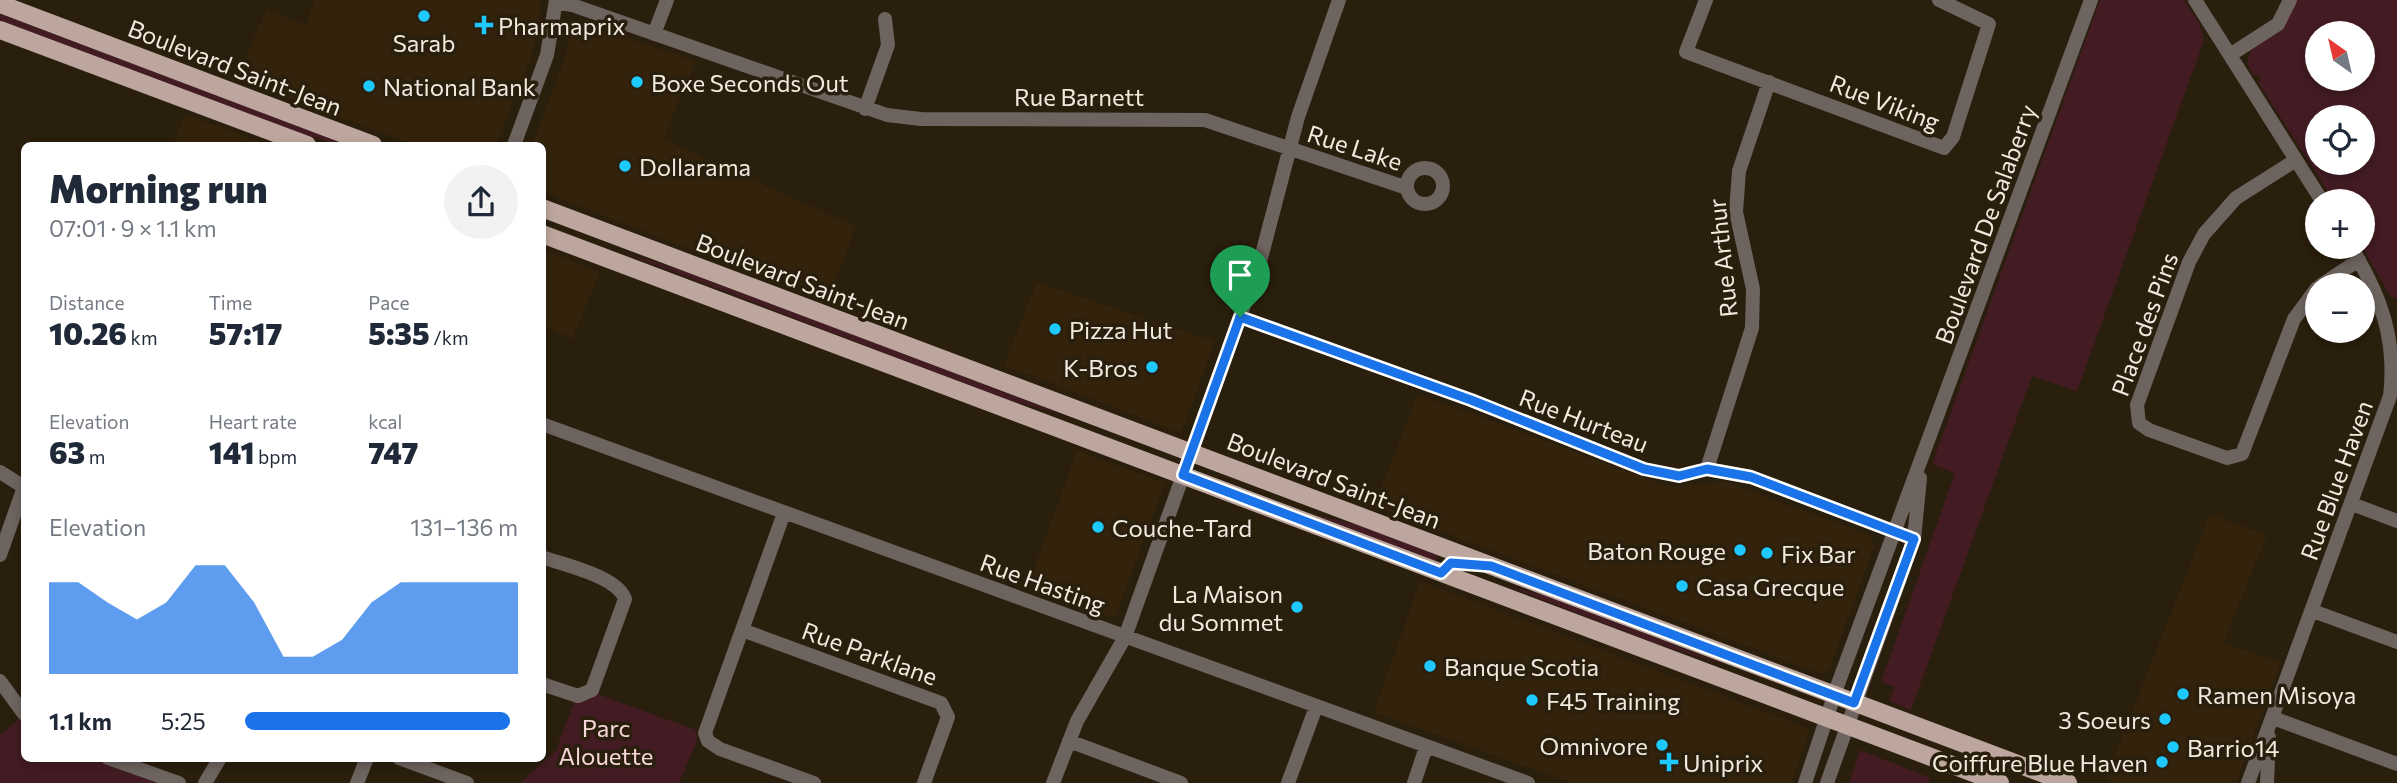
<!DOCTYPE html>
<html lang="en">
<head>
<meta charset="utf-8">
<style>
  body { margin:0; font-family:Commissioner,sans-serif; background:#f2f2f3; color:#1f2937; height:100vh; display:flex; flex-direction:column; font-size:26px; white-space:nowrap }
  * { box-sizing:border-box; margin:0 }
  p { font-size:23px; color:#747a83 }
  .icon { flex:none; width:38px; height:38px; fill:none; stroke:currentColor; stroke-width:2; stroke-linecap:round; stroke-linejoin:round }
  .map { position:relative; flex:1; overflow:hidden }
  .details { position:absolute; left:21px; top:142px; width:525px; height:620px; display:flex; flex-direction:column; background:#fff; border-radius:10px; box-shadow:0 4px 10px #0003 }
  .details>* { flex:none }
  .needle { width:46px; rotate:326deg }
  .buttons { position:absolute; left:2305px; top:21px; display:grid; gap:14px }
  .buttons a { display:grid; place-items:center; width:70px; height:70px; border-radius:50%; background:#fff; box-shadow:0 4px 10px #0003; font-size:35px }
  .pin { position:absolute; display:grid; place-items:center; width:60px; height:60px; color:#fff; margin:-72px -30px; border-radius:50% 50% 50% 0; rotate:-45deg; box-shadow:0 0 7px #0007 }
  .pin .icon { rotate:45deg }
  .round { display:grid; place-items:center; flex:none; width:74px; height:74px; border-radius:37px; background:#f2f2f3 }
  .head { display:flex; align-items:center; justify-content:space-between; height:119px; padding:0 28px }
  h1 { font-size:38px; font-weight:800; line-height:52px }
  .metrics { display:grid; grid-template-columns:repeat(3,1fr); gap:10px; height:119px; padding:7px 28px }
  .metrics div { display:grid; align-content:center }
  .metrics b { font-size:30px; font-weight:800 }
  .metrics small { font-size:19px; font-weight:400 }
  .metrics p { font-size:19px }
  .chart { height:196px; padding:14px 28px }
  .chart p { display:flex; justify-content:space-between }
  .chart svg { width:100%; height:126px; margin-top:7px; fill:#1a73e8; opacity:.7 }
  ul { padding:0 28px; list-style:none; font-size:23px }
  li { display:grid; grid-template-columns:112px 84px 1fr; align-items:center; height:52px }
  li i { height:18px; border-radius:9px; background:#1a73e8 }
  .map>svg:first-child { display:block }
  .built { fill:#33230c }
  .green { fill:#421c22; fill-rule:evenodd }
  .lines { fill:none; stroke-linecap:round; stroke-linejoin:round }
  .minor { stroke:#6d635f; stroke-width:14 }
  .major { stroke:#bca69d; stroke-width:18 }
  .route-casing { stroke:#fff; stroke-width:14 }
  .route { stroke:#1a73e8; stroke-width:9 }
  .poi-dot { fill:#1dc9fd; stroke:#2a1e0d; stroke-width:2.5 }
  .labels { text-anchor:middle; dominant-baseline:central; stroke-width:7; stroke-linejoin:round; paint-order:stroke }
  .poi-label { font-size:24px; fill:#f2e9df; stroke:#2a1e0d; text-anchor:start }
  .street-label { font-size:24px; fill:#f2e9df; stroke:#2a1e0d }
  .park-label { font-size:24px; fill:#f7d6d8; stroke:#2a1e0d }
</style>
</head>
<body>
<div class="map">
<svg width="2397" height="783" viewBox="0 0 2397 783">
  <rect width="100%" height="100%" fill="#2a1e0d"/>
  <path class="built" d="M314,0H541L539,26L530,60L496,145H415L235,78L267,10L306,25Z
    M571,19L696,61L663,139L856,227L827,302L543,192L542,145H532L566,55Z
    M185,114L268,145H174Z
    M542,250L600,272L572,339L543,326Z
    M1037,282L1215,342L1181,433L1004,365Z
    M1418,394L1670,487L1726,482L1870,535L1875,544L1829,670L1821,674L1374,506Z
    M1077,451L1165,483L1115,618L1028,586Z
    M2210,514L2267,535L2223,643L2281,663L2236,783H2112L2108,781L2109,770Z
    M1420,581L1810,729L1791,783H1571L1374,712Z"/>
  <path class="green" d="M2100,0H2184L2199,23L2204,40L2077,391L2032,376L1911,710L1889,701L1895,687L1881,682L1955,473L1932,464Z
    M2298,0H2397V298L2391,297L2362,247V201H2334L2258,82L2261,79L2257,74L2254,76L2247,63L2251,50L2283,28ZM2317,33H2362V79H2317ZM2317,117H2362V163H2317Z
    M0,14L351,145H340L302,134L0,21Z
    M619,251L691,273L1061,414L1005,399Z
    M1312,514L1362,526L1438,555L1436,561Z
    M1507,586L1547,596L1728,666L1657,644Z
    M597,694L696,730L697,741L679,783H520L556,751L574,702L589,700Z
    M19,719L24,724V758H89L158,783H0V735Z
    M1860,750L1930,778L1928,783H1849Z"/>
  <g class="lines">
    <path class="minor" d="M1706,0L1686,52L1944,148L1953,137L1989,24L1939,0
      M2195,0L2322,201
      M556,2L572,5L887,115L921,119L1205,120L1407,188
      M654,34L667,0
      M2230,55L2278,24L2290,0
      M865,109L888,45L885,19
      M514,145L547,55L556,0
      M2296,160L2236,198L2204,234L2189,262L2137,405L2139,423L2149,430L2227,458L2242,454L2294,319L2317,288
      M1407 186a18 18 0 1 1 36 0a18 18 0 1 1-36 0Z
      M2321,285L2359,260
      M1240,317L1471,400L1644,469L1679,476L1707,469L1751,477L1914,539
      M542,424L1528,783
      M1707,469L1752,328L1753,289L1736,212L1739,171L1769,82
      M0,472L24,487
      M2352,504L2397,521
      M784,513L705,733L708,741L720,749L814,783
      M0,555L24,487
      M542,557C564,565 617,576 625,599L592,690L578,696L542,684
      M2313,611L2397,642
      M742,630L941,703L948,717L924,783
      M0,681L24,714
      M2273,718L2397,764
      M1069,741L1181,783
      M108,758L179,783
      M399,758L467,783
      M205,783L220,758
      M357,783L367,758
      M1053,783L1077,721L1125,637L1261,258L1298,117L1339,0
      M1288,783L1316,707
      M1414,783L1426,747
      M1805,783L1838,684L2091,0
      M1827,783L1914,539L1920,478
      M2248,783L2390,396C2397,339 2380,294 2351,247
      M2267,783L2269,737"/>
    <path class="major" d="M0,4L373,145
      M0,30L307,145
      M542,208L2068,783
      M542,234L2000,783"/>
  </g>
  <g class="lines">
    <defs>
      <path id="route" d="M1240,317L1471,400L1644,469L1679,476L1707,469L1751,477L1914,539L1854,703L1491,566L1451,563L1441,573L1183,475Z"/>
    </defs>
    <use href="#route" class="route-casing"/>
    <use href="#route" class="route"/>
  </g>
  <g class="poi-dot">
    <circle cx="424" cy="16" r="7"/>
    <path d="M480.5 14.5h7v7h7v7h-7v7h-7v-7h-7v-7h7z"/>
    <circle cx="637" cy="82" r="7"/>
    <circle cx="369" cy="86" r="7"/>
    <circle cx="625" cy="166" r="7"/>
    <circle cx="1055" cy="329" r="7"/>
    <circle cx="1152" cy="367" r="7"/>
    <circle cx="1098" cy="527" r="7"/>
    <circle cx="1740" cy="550" r="7"/>
    <circle cx="1767" cy="553" r="7"/>
    <circle cx="1682" cy="586" r="7"/>
    <circle cx="1297" cy="607" r="7"/>
    <circle cx="1430" cy="666" r="7"/>
    <circle cx="2183" cy="694" r="7"/>
    <circle cx="1532" cy="700" r="7"/>
    <circle cx="2165" cy="719" r="7"/>
    <circle cx="1662" cy="745" r="7"/>
    <circle cx="2173" cy="747" r="7"/>
    <path d="M1665.5 751.5h7v7h7v7h-7v7h-7v-7h-7v-7h7z"/>
    <circle cx="2162" cy="762" r="7"/>
  </g>
  <g class="labels">
    <g class="poi-label">
      <text x="498" y="25">Pharmaprix</text>
      <text x="424" y="42" text-anchor="middle">Sarab</text>
      <text x="651" y="82">Boxe Seconds Out</text>
      <text x="383" y="86">National Bank</text>
      <text x="639" y="166">Dollarama</text>
      <text x="1069" y="329">Pizza Hut</text>
      <text x="1138" y="367" text-anchor="end">K-Bros</text>
      <text x="1112" y="527">Couche-Tard</text>
      <text x="1726" y="550" text-anchor="end">Baton Rouge</text>
      <text x="1781" y="553">Fix Bar</text>
      <text x="1696" y="586">Casa Grecque</text>
      <text x="1283" y="593" text-anchor="end">La Maison<tspan x="1283" dy="28">du Sommet</tspan></text>
      <text x="1444" y="666">Banque Scotia</text>
      <text x="2197" y="694">Ramen Misoya</text>
      <text x="1546" y="700">F45 Training</text>
      <text x="2151" y="719" text-anchor="end">3 Soeurs</text>
      <text x="1648" y="745" text-anchor="end">Omnivore</text>
      <text x="2187" y="747">Barrio14</text>
      <text x="1683" y="762">Uniprix</text>
      <text x="2148" y="762" text-anchor="end">Coiffure Blue Haven</text>
    </g>
    <g class="street-label">
      <text transform="translate(235 67) rotate(21)">Boulevard Saint-Jean</text>
      <text x="1079" y="96">Rue Barnett</text>
      <text transform="translate(1885 102) rotate(21)">Rue Viking</text>
      <text transform="translate(1355 147) rotate(18)">Rue Lake</text>
      <text transform="translate(1985 224) rotate(-70)">Boulevard De Salaberry</text>
      <text transform="translate(1722 258) rotate(-96)">Rue Arthur</text>
      <text transform="translate(803 281) rotate(21)">Boulevard Saint-Jean</text>
      <text transform="translate(2144 324) rotate(-70)">Place des Pins</text>
      <text transform="translate(1584 420) rotate(21)">Rue Hurteau</text>
      <text transform="translate(1334 480) rotate(21)">Boulevard Saint-Jean</text>
      <text transform="translate(2336 480) rotate(-70)">Rue Blue Haven</text>
      <text transform="translate(1043 583) rotate(20)">Rue Hasting</text>
      <text transform="translate(870 653) rotate(20)">Rue Parklane</text>
    </g>
    <g class="park-label">
      <text x="606" y="727">Parc<tspan x="606" dy="28">Alouette</tspan></text>
    </g>
  </g>
</svg>
<div class="buttons">
<a><svg class="needle" viewBox="-14 -14 28 28"><path d="M0-13l5 13h-10z" fill="#e53935"/><path d="M0 13l5-13h-10z" fill="#747a83"/></svg></a>
<a><svg class="icon" aria-label="locate" viewBox="0 0 24 24"><circle cx="12" cy="12" r="6"/><path d="M12 2v4M12 18v4M2 12h4M18 12h4"/></svg></a>
<a>+</a>
<a>−</a>
</div>
<div class="pin" style="left:1240px;top:317px;background:#1e9e55"><svg class="icon" aria-label="arrive" viewBox="0 0 24 24"><path d="M6 21V4h12l-3 4 3 4H6"/></svg></div>
<section class="details">
<div class="head"><div><h1>Morning run</h1><p>07:01 · 9 × 1.1 km</p></div><a class="round"><svg class="icon" aria-label="share" viewBox="0 0 24 24"><path d="M12 15V3M7 8l5-5 5 5M5 13v7h14v-7"/></svg></a></div>
<div class="metrics">
<div><p>Distance</p><b>10.26<small> km</small></b></div>
<div><p>Time</p><b>57:17</b></div>
<div><p>Pace</p><b>5:35<small> /km</small></b></div>
</div>
<div class="metrics">
<div><p>Elevation</p><b>63<small> m</small></b></div>
<div><p>Heart rate</p><b>141<small> bpm</small></b></div>
<div><p>kcal</p><b>747</b></div>
</div>
<div class="chart"><p><span>Elevation</span>131–136 m</p>
<svg viewBox="0 0 160 44" preserveAspectRatio="none"><path d="M0 44V12L10 12L20 19L30 25L40 19L50 6L60 6L70 19L80 38L90 38L100 32L110 19L120 12L130 12L140 12L150 12L160 12V44z"/></svg>
</div>
<ul>
<li><b>1.1 km</b>5:25<i style="width:97%"></i></li>
</ul>
</section>
</div>
</body>
</html>
